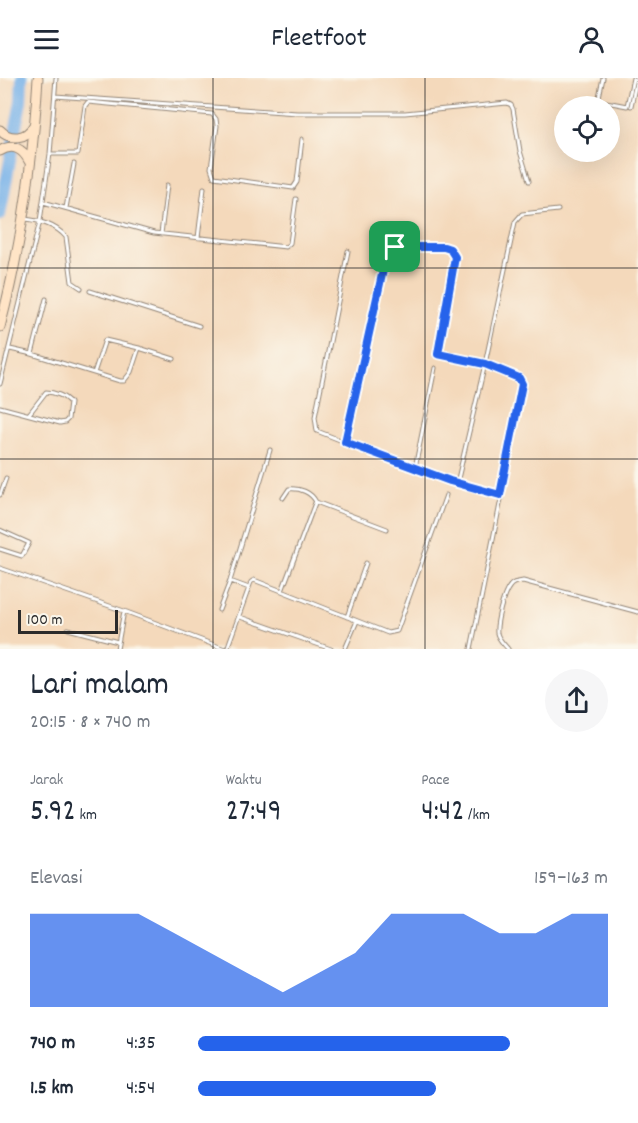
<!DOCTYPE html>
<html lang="id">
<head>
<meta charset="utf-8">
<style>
  body { margin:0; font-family:Dekko,sans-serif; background:#f6f6f7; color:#1f2937; height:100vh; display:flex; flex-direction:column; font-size:22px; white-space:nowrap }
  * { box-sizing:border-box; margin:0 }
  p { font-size:20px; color:#747a83 }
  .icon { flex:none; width:33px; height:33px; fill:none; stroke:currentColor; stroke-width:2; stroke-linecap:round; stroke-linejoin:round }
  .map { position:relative; height:571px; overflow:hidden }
  .side { display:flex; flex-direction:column; background:#fff; flex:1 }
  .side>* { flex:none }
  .buttons { position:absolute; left:554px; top:18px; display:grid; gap:12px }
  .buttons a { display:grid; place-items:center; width:66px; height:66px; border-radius:50%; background:#fff; box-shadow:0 6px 24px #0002; font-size:30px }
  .scale { position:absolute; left:18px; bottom:15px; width:100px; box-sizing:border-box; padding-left:6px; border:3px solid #2b2b2b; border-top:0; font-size:16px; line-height:21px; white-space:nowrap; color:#2b2b2b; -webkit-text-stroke:4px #fbf7ec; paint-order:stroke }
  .pin { position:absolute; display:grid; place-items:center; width:51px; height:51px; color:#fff; margin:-26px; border-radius:12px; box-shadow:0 3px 9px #0006 }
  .round { display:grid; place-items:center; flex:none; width:63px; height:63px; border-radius:32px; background:#f6f6f7 }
  .summary { display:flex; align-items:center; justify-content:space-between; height:102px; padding:0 30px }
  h1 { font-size:33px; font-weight:600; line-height:45px }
  .stats { display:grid; grid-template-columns:repeat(3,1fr); gap:9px; height:102px; padding:6px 30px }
  .stats div { display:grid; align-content:center }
  .stats b { font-size:30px; font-weight:600 }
  .stats small { font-size:16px; font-weight:400 }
  .stats p { font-size:16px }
  .chart { height:168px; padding:12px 30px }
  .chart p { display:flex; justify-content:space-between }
  .chart svg { width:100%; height:108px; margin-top:6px; fill:#2563eb; opacity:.7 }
  ul { padding:0 30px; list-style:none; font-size:20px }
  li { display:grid; grid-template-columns:96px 72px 1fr; align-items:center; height:45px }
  li i { height:15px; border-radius:8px; background:#2563eb }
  header { display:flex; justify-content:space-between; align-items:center; height:78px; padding:0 30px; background:#fff; font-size:27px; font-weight:600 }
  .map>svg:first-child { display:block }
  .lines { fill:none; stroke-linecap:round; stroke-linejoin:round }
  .river { stroke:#77b1e8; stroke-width:12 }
  .service-casing { stroke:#908273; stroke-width:5 }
  .secondary-casing { stroke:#908273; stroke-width:11 }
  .service { stroke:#fff; stroke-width:3 }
  .secondary { stroke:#ffe4c6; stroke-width:9 }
  .route-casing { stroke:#fff; stroke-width:12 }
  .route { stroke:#2563eb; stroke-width:8 }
  .grid { fill:none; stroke:#2b2b2b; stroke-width:1.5; stroke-opacity:0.55 }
</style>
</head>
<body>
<header><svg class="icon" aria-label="menu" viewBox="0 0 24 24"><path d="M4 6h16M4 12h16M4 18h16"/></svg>Fleetfoot<svg class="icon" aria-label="person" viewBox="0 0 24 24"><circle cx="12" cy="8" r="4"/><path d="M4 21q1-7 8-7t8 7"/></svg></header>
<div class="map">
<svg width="638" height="571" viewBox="0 0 638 571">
  <rect width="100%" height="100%" fill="#fbf7ec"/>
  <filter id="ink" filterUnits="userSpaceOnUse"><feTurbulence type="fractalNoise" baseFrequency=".0167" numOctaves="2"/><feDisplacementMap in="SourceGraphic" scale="12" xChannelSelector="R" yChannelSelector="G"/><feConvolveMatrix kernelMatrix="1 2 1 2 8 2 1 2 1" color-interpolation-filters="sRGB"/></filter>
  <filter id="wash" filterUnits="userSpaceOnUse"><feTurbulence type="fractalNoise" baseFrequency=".008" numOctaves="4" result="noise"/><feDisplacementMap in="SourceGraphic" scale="24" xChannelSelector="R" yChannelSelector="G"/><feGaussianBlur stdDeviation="1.35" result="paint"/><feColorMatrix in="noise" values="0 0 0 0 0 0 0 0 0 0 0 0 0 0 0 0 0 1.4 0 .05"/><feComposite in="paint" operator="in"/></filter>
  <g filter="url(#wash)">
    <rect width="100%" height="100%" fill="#f4d9bb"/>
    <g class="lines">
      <path class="river" d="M0,137L21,23L22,0"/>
    </g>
  </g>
  <g filter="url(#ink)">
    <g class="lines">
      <defs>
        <path id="service" d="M603,0L599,19L601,23L627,28L633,0
          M55,18L297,35H405L507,25L511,27L513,31L520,73L529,103
          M631,28L637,0
          M50,76H78L85,28L88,24L212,36L216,41L217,48L211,90L214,99L293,110L297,104L302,61
          M43,124L154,155L286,169L290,165L296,121
          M66,130L74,86
          M24,141C38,142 56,147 66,159L72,204L81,210
          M161,156L167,107
          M198,160L204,110
          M90,213L199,248
          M139,270L174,281
          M10,271L32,276L46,221
          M32,276L120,303H124L131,294L139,270L105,262L94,295
          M0,306L40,143L50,76L56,0
          M0,329L60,345L65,344L68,341L70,325C65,318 54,314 46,314L29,336
          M345,364L317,353L315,339L348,173
          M415,390L435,290
          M457,405L345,364L387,174L392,169H444L453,174L455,179L438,276L485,286L519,300L522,306L500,417
          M0,417L6,400
          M283,420L289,411C300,410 311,414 316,424L387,451
          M0,452L29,465L22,478L0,471
          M0,490L124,533L225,571
          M249,510L230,503L270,372
          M282,513L315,425
          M219,532L230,503
          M240,539L331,571
          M347,539L366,485
          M68,551L118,564
          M117,571L124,533
          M227,571L251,504L254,502L388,555L397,553L446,417
          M345,571L357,543
          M471,571L501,421L498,416L457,405L485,286L515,144L522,136L558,132
          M508,571C504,566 498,561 497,555C496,545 503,516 510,508C513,504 517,504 523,503L638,534"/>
        <path id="secondary" d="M0,52C10,63 27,61 34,47
          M0,73C13,65 23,71 29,83
          M0,249C21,170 33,82 38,0"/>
      </defs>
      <use href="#service" class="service-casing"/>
      <use href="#secondary" class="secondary-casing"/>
      <use href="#service" class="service"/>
      <use href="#secondary" class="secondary"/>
    </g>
  </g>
  <g class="lines" filter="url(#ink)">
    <defs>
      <path id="route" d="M392,169H444L450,171L455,179L438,276L485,286L519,300L522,306L500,417L450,403L345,364L387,174Z"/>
    </defs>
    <use href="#route" class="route-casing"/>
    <use href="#route" class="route"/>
  </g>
  <path class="grid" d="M213,0V571M425,0V571M0,190H638M0,381H638"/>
</svg>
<div class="buttons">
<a><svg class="icon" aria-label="locate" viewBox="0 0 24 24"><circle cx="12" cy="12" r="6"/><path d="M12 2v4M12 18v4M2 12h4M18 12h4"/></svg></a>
</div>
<div class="scale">100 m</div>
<div class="pin" style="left:395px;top:169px;background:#1e9e55"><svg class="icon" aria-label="arrive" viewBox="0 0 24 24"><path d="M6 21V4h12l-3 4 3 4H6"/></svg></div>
</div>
<section class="side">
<div class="summary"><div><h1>Lari malam</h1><p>20:15 · 8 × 740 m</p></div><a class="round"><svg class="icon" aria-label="share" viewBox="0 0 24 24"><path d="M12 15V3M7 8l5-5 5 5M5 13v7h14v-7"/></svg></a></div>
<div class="stats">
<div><p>Jarak</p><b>5.92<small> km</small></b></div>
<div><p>Waktu</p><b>27:49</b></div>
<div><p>Pace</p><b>4:42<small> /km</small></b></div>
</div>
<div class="chart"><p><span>Elevasi</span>159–163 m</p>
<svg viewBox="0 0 160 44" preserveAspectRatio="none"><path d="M0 44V6L10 6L20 6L30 6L40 14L50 22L60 30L70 38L80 30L90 22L100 6L110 6L120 6L130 14L140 14L150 6L160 6V44z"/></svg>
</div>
<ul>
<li><b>740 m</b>4:35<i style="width:76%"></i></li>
<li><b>1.5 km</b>4:54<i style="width:58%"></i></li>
</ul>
</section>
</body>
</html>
